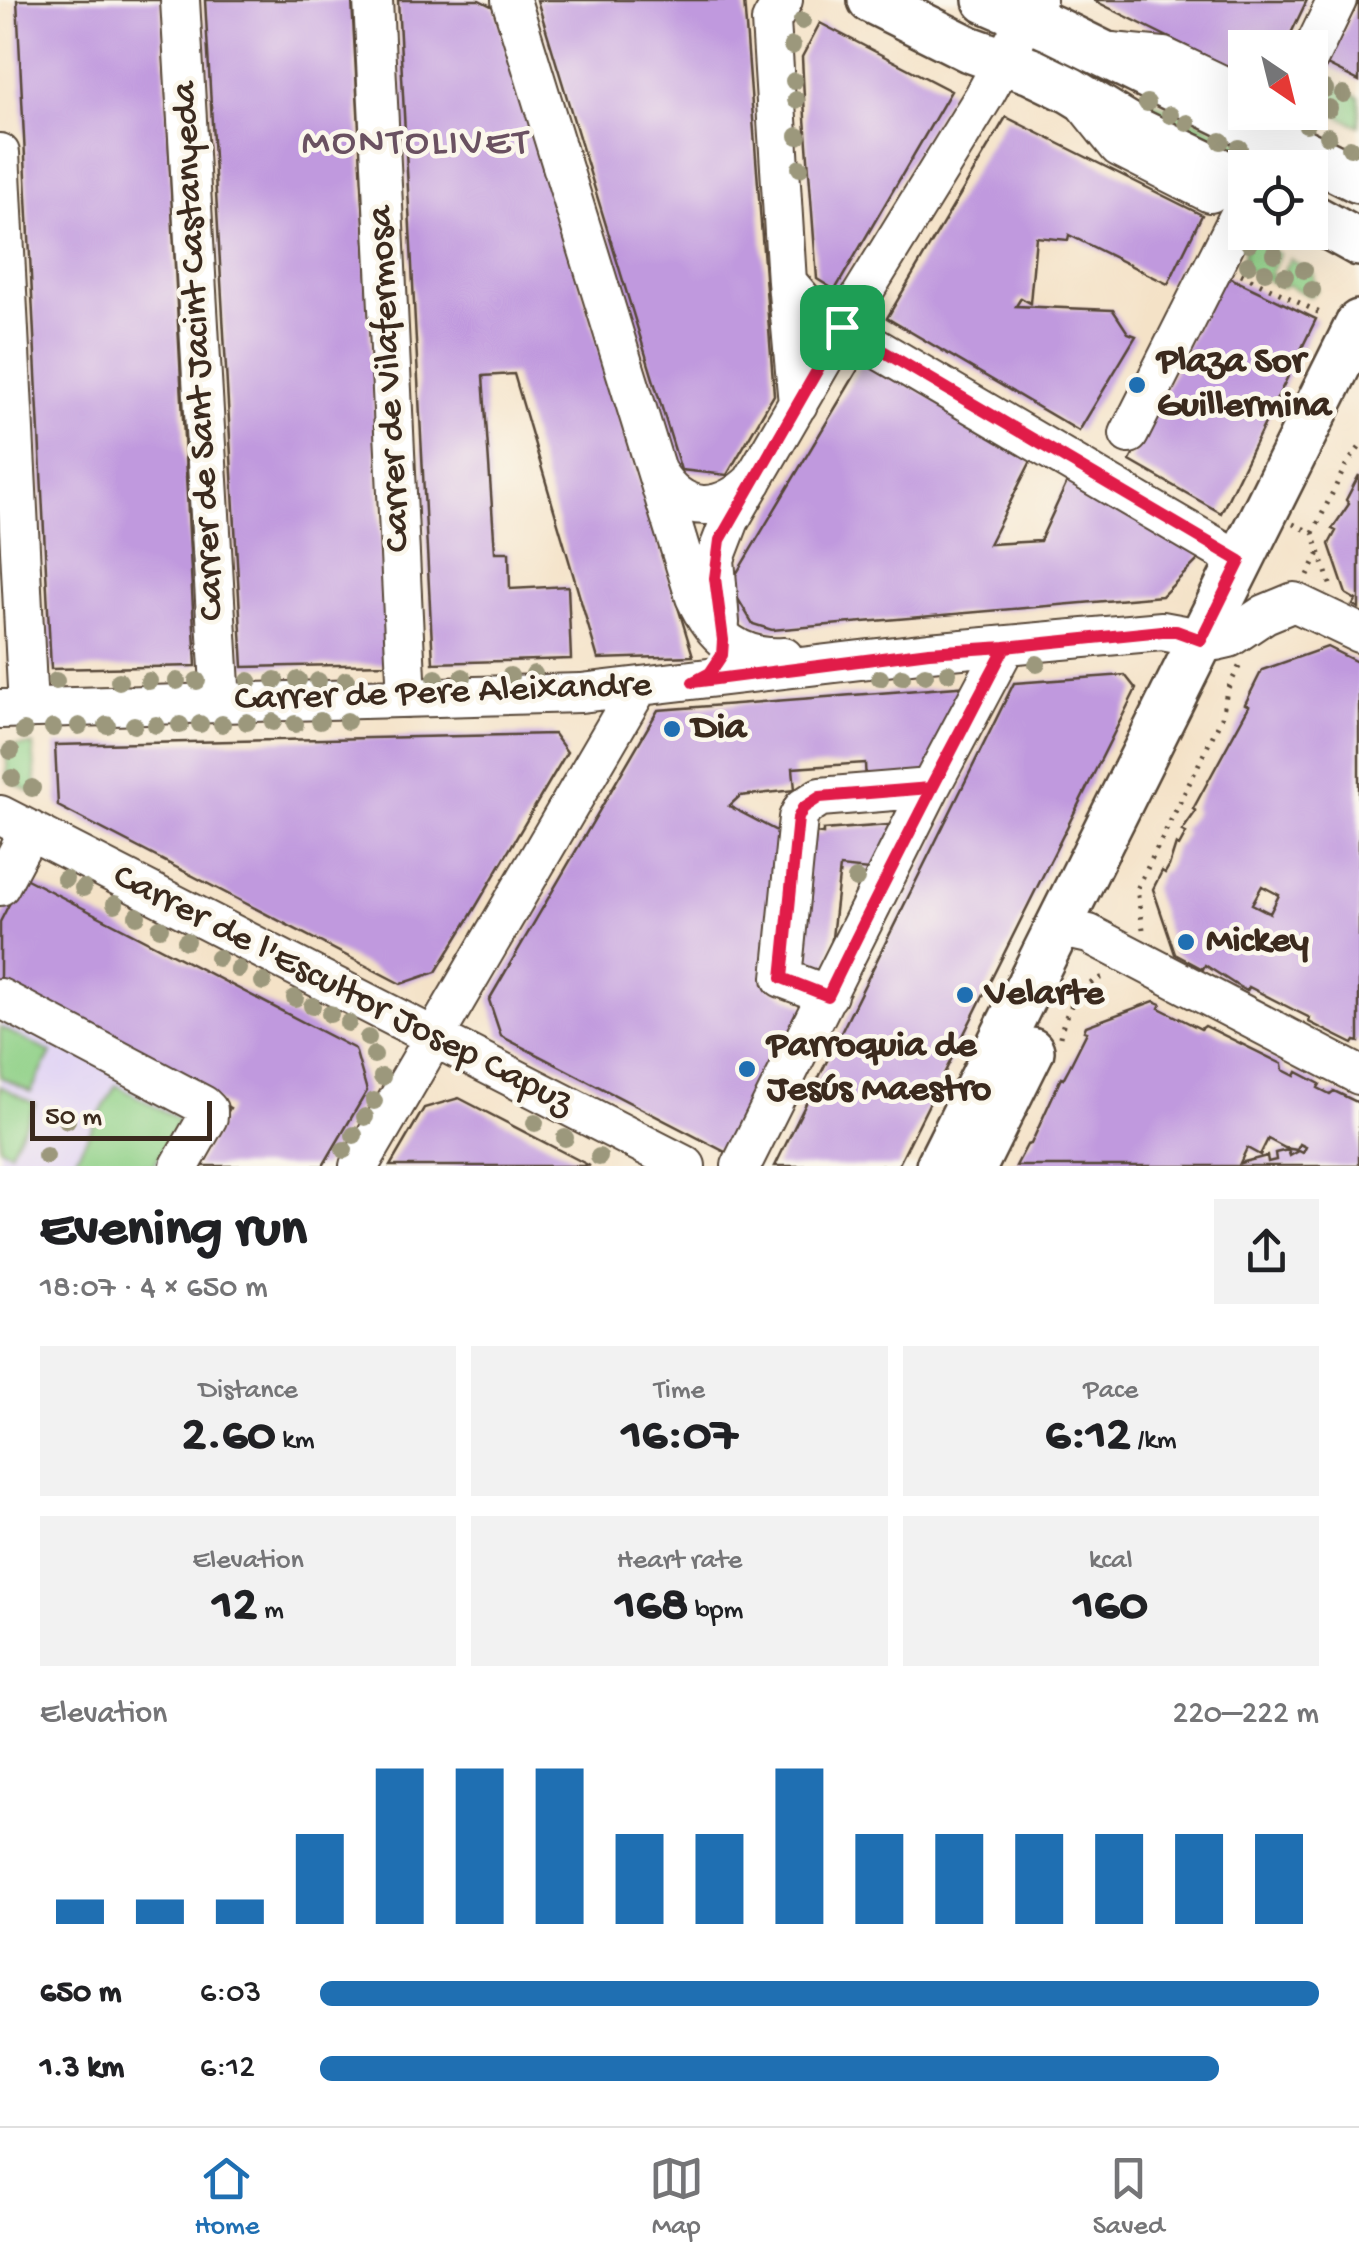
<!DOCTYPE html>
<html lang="en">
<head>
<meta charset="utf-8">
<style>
  body { margin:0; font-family:"Gochi Hand",sans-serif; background:#f2f2f2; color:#202124; height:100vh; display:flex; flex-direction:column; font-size:38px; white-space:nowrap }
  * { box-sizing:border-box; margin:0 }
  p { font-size:32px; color:#757577 }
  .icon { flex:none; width:55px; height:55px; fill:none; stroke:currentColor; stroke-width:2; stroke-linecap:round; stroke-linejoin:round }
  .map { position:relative; height:1166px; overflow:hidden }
  .sheet { display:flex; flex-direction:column; background:#fff; flex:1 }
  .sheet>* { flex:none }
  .needle { width:65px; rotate:145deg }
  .fabs { position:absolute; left:1228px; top:30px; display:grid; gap:20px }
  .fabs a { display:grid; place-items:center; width:100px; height:100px; border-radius:0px; background:#fff; box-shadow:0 10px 40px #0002; font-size:50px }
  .scale { position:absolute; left:30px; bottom:25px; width:182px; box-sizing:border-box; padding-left:10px; border:5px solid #3b2a1e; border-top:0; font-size:28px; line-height:35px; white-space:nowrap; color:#3b2a1e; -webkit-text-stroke:8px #fbf7ec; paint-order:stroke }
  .pin { position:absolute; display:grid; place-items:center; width:85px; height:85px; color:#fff; margin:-42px; border-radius:20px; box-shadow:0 5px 15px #0006 }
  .round { display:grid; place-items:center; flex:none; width:105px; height:105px; border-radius:0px; background:#f2f2f2 }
  .head { display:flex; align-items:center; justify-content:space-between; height:170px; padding:0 40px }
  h1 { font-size:55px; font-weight:700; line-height:75px }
  .stats { display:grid; grid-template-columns:repeat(3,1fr); gap:15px; height:170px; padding:10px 40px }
  .stats div { display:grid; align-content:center; border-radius:0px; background:#f2f2f2; text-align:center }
  .stats b { font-size:50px; font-weight:700 }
  .stats small { font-size:28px; font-weight:400 }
  .stats p { font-size:28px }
  .chart { height:280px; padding:20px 40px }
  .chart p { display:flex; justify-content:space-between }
  .chart svg { width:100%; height:180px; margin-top:10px; stroke:#1f6fb2; stroke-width:6 }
  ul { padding:0 40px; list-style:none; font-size:32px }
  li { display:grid; grid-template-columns:160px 120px 1fr; align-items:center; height:75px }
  li i { height:25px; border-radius:12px; background:#1f6fb2 }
  .menu { display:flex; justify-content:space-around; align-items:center; height:140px; border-top:2px solid #e0e0e0; background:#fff; font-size:28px; color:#757577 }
  .menu a { display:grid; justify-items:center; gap:5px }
  .menu .current { color:#1f6fb2 }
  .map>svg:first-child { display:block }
  .built { fill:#e1d4f4 }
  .green { fill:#8fd087; stroke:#657d52; stroke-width:2.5 }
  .building { fill:#c099de; fill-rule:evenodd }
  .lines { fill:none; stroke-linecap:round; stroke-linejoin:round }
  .minor-casing { stroke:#574637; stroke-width:42 }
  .major-casing { stroke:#574637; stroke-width:50 }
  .path { stroke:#574637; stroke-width:5; stroke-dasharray:2.5 8; stroke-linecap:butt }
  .minor { stroke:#fff; stroke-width:38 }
  .major { stroke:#fff; stroke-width:45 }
  .tree { fill:#9c987c }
  .route-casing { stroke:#fff; stroke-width:20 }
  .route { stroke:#e11d48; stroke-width:12 }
  .poi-dot { fill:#1f6fb2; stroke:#fbf7ec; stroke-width:4 }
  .labels { text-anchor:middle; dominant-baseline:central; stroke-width:9; stroke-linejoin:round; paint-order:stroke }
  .street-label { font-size:38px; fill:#3b2a1e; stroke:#fbf7ec }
  .poi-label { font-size:38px; font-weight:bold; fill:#3b2a1e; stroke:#fbf7ec; text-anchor:start }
  .neighbourhood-label { font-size:40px; letter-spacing:2.5px; fill:#6a5161; stroke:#fbf7ec }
</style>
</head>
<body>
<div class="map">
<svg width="1359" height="1166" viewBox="0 0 1359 1166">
  <rect width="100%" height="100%" fill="#fbf7ec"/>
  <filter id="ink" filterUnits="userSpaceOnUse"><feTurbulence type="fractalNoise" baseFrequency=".01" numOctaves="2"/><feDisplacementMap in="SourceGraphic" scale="20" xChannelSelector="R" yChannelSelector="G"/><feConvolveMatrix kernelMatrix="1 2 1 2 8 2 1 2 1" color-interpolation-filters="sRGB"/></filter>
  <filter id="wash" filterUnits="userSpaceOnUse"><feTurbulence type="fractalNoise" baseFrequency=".0048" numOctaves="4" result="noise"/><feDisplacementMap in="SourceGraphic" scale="40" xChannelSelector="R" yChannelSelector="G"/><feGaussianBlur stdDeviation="2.25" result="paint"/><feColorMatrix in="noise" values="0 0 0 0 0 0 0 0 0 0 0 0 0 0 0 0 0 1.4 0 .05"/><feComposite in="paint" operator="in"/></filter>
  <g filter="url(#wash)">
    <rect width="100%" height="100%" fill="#f4e2c7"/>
    <path class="built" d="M0,1010L200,1113L169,1166H0Z"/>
    <path class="green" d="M1048,62L1125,94L1127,89L1296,167H1253Z
      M1325,81L1359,97V126L1314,104Z
      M1247,237L1279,254L1270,275L1279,279L1290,259L1313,273L1317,290L1310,296L1286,284L1283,288L1242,267Z
      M33,745L37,795L8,780L6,746Z
      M0,1027L51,1053L31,1092L0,1077Z
      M116,1085L179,1120L154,1166H71Z
      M0,1086L35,1104L10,1152L0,1147Z"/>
    <g id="blocks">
      <path class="building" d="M17,0H161L196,666L51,669Z
        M205,0H352L388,664L243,667Z
        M398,0H479L495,8L693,656L598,659L514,374L483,376L495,552H509L510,589L568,586L571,659L433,663Z
        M537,0H744L774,395L727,475L681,470Z
        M1093,0H1307L1284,48H1245V75Z
        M1359,0V81L1327,65Z
        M820,23L951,91L835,290L817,279L805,118L802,57Z
        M1006,117L1202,215L1168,284L1069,235L1068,240L1036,237L1030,303L1021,298L1016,306L1113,310L1128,333L1136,336L1079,431L887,318Z
        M1222,274L1316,319L1221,513L1130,461Z
        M865,358L1033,457L989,544L1040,541L1069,478L1200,554L1197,561L1162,596L772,630L753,624L735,594V576Z
        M1359,475V608L1353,605L1356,600L1346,594L1329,544L1336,531L1332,529L1349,504L1346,500Z
        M1327,647L1359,663V1042L1355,1041L1353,1044L1309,1022L1310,1018L1296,1011L1249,987L1247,991L1236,985L1205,965L1203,969L1175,954L1153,889L1162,871L1165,873L1169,866L1176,844L1179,846L1186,833L1182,831L1196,811L1193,809L1249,706L1245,704L1262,670ZM1262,886L1279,895L1270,913L1252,904Z
        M1125,675L1136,689L898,1166H775L1014,683Z
        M971,686L925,779L866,784L865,763L793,768L795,790L740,796L729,806L786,836L770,988L811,1009L737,1158L501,1036L489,1000L658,710Z
        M554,734L567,752L468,920L436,972L401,984L58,806L55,745Z
        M903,824L879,871L840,867L828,973L794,972L805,832L823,834V830Z
        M23,877L355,1049L367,1091L323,1166H196L230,1108L0,989V922Z
        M1154,1001L1161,1004L1159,1008L1201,1029L1205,1026L1282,1064L1283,1070L1295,1076L1297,1072L1320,1084L1318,1088L1330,1094L1334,1091L1359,1103V1166H1016L1027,1145L1031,1144L1061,1078L1063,1079L1069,1068L1087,1032L1084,1031L1086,1026ZM1268,1139L1285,1148L1297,1150L1300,1144L1306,1147L1303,1153L1299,1151L1290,1156L1288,1150L1275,1153L1276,1160L1268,1162L1267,1156L1240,1163L1247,1148L1260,1155Z
        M459,1098L561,1151L590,1166H390L424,1108Z"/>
    </g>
  </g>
  <g filter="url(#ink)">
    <use href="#blocks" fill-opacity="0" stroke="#574637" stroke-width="2.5"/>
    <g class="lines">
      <defs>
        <path id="minor" d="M180,0L221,703
          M373,0L407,698
          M511,0L695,597C713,637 740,660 784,657
          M783,0L771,21L787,282L811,310L1240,561
          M1112,52L1163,57L1245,96
          M1310,56L1337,0
          M1086,106L1119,147L1210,193
          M0,153L28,708
          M787,282L798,404
          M1129,434L1245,204
          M658,474C684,515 720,513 753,481
          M720,623L715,559L730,520L842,327L983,98L1037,0
          M0,709L581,693L929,652L1162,631L1216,641L1229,638L1265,614L1294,602L1359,633
          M0,815L686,1166
          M0,886L30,830
          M1058,927L1089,934L1359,1075
          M828,995L782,978L798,818L803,808L820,797L930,788
          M0,998L203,1105L208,1110V1117L180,1166
          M359,1166L638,688
          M741,1166L930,788L1005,647"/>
        <path id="major" d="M871,0L969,49L1031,71L1070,90L1139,132L1245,183
          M986,0L1053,29L1359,180
          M1310,216L1359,243
          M939,1166L1359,323
          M974,1166L1031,1051"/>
      </defs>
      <use href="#minor" class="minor-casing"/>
      <use href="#major" class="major-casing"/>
      <path class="path" d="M1241,274L1324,315
        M1293,524L1313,533L1331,587
        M1313,533L1346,465L1359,448
        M1308,575L1320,551
        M1143,929L1137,889L1222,717L1227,690L1240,665
        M1060,1037C1064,1014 1080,983 1104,977"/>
      <use href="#minor" class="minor"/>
      <use href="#major" class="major"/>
    </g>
    <g class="tree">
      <circle cx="802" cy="21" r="9"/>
      <circle cx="792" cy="46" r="9"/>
      <circle cx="794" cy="81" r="9"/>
      <circle cx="1325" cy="89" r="9"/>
      <circle cx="1343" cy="94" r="9"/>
      <circle cx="796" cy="100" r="9"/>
      <circle cx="1147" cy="103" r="9"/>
      <circle cx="1329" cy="108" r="9"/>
      <circle cx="1170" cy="115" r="9"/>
      <circle cx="1187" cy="123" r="9"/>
      <circle cx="1306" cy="124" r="9"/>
      <circle cx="798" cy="136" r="9"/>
      <circle cx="1328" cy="136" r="9"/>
      <circle cx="1221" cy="141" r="9"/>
      <circle cx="1239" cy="148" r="9"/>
      <circle cx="1350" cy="148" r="9"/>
      <circle cx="800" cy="168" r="9"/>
      <circle cx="1249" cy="243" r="9"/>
      <circle cx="1274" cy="254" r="9"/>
      <circle cx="1248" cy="265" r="9"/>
      <circle cx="1304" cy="270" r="9"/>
      <circle cx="1265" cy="272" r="9"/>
      <circle cx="1285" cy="276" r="9"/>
      <circle cx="1312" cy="290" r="9"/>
      <circle cx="1037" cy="664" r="9"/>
      <circle cx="948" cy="673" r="9"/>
      <circle cx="534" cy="674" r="9"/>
      <circle cx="925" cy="675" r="9"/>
      <circle cx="510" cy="676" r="9"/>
      <circle cx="463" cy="677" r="9"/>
      <circle cx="902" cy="677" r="9"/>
      <circle cx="436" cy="678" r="9"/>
      <circle cx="880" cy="678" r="9"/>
      <circle cx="275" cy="680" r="9"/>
      <circle cx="298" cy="680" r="9"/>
      <circle cx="346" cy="680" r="9"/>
      <circle cx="56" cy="681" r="9"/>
      <circle cx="119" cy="681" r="9"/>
      <circle cx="149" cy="681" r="9"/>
      <circle cx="177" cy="681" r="9"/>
      <circle cx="197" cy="681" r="9"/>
      <circle cx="249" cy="681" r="9"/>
      <circle cx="318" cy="681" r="9"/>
      <circle cx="320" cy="721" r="9"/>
      <circle cx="347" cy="721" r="9"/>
      <circle cx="247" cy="722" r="9"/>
      <circle cx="273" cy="722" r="9"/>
      <circle cx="200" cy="724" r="9"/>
      <circle cx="222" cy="724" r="9"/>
      <circle cx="295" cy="724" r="9"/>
      <circle cx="107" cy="725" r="9"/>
      <circle cx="134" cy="725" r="9"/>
      <circle cx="156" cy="725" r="9"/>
      <circle cx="180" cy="725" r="9"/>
      <circle cx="79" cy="726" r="9"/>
      <circle cx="53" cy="728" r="9"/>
      <circle cx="24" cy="731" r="9"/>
      <circle cx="11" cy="751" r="9"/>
      <circle cx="12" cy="778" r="9"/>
      <circle cx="32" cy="788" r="9"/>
      <circle cx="65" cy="879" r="9"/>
      <circle cx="856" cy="879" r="9"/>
      <circle cx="83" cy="888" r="9"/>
      <circle cx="115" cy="904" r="9"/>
      <circle cx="137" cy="916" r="9"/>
      <circle cx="160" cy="928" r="9"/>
      <circle cx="186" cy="941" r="9"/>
      <circle cx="218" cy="958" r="9"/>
      <circle cx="238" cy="969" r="9"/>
      <circle cx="263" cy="982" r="9"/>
      <circle cx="295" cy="998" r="9"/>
      <circle cx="312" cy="1006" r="9"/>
      <circle cx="330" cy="1014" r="9"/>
      <circle cx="348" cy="1023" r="9"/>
      <circle cx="368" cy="1038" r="9"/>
      <circle cx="374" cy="1055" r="9"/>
      <circle cx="382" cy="1077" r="9"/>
      <circle cx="374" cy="1101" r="9"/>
      <circle cx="365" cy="1117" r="9"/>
      <circle cx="67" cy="1120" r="9"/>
      <circle cx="535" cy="1123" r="9"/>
      <circle cx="354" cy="1135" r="9"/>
      <circle cx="565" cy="1138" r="9"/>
      <circle cx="344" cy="1150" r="9"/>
      <circle cx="46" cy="1156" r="9"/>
      <circle cx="599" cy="1157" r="9"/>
    </g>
  </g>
  <g class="lines" filter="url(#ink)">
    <defs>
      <path id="route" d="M842,327L720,540L715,578L723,640L722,655L710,673L693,682L929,652L1005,647L930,788L820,797L803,808L798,818L782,978L828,996C885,878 945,763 1005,647L1162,631H1176L1201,640L1240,561L842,327"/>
    </defs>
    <use href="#route" class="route-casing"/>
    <use href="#route" class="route"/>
  </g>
  <g class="poi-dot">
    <circle cx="1137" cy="385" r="10"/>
    <circle cx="672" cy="729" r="10"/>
    <circle cx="1186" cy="942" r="10"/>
    <circle cx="965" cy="995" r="10"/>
    <circle cx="747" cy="1069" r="10"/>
  </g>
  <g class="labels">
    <g class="street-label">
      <text transform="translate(200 351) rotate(-93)">Carrer de Sant Jacint Castanyeda</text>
      <text transform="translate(391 379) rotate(-93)">Carrer de Vilafermosa</text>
      <text transform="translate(443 694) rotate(-2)">Carrer de Pere Aleixandre</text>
      <text transform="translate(342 991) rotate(27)">Carrer de l'Escultor Josep Capuz</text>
    </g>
    <g class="poi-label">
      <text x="1157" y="363">Plaza Sor<tspan x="1157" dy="44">Guillermina</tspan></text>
      <text x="692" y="729">Dia</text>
      <text x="1206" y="942">Mickey</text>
      <text x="985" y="995">Velarte</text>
      <text x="767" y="1047">Parroquia de<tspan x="767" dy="44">Jesús Maestro</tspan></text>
    </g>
    <g class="neighbourhood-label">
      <text x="416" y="144">MONTOLIVET</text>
    </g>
  </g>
</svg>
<div class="fabs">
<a><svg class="needle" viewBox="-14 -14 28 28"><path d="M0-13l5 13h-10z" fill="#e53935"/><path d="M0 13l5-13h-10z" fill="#757577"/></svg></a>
<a><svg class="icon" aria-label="locate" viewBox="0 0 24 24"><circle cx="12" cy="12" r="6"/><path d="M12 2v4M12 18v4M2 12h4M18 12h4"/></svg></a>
</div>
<div class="scale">50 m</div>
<div class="pin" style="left:842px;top:327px;background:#1e9e55"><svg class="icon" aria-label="arrive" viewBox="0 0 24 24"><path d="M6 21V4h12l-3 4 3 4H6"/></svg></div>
</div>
<section class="sheet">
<div class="head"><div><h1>Evening run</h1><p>18:07 · 4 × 650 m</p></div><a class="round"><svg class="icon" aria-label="share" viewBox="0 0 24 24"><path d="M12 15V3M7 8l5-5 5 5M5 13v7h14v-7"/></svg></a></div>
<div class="stats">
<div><p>Distance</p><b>2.60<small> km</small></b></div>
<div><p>Time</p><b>16:07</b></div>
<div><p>Pace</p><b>6:12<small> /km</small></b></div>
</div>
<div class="stats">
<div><p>Elevation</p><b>12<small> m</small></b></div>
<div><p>Heart rate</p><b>168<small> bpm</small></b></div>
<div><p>kcal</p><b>160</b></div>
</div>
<div class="chart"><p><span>Elevation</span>220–222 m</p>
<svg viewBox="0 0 160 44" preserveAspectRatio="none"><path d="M5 44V38M15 44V38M25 44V38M35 44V22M45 44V6M55 44V6M65 44V6M75 44V22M85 44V22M95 44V6M105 44V22M115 44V22M125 44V22M135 44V22M145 44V22M155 44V22"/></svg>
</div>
<ul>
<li><b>650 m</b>6:03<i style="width:100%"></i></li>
<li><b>1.3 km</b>6:12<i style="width:90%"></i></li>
</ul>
</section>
<nav class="menu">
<a class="current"><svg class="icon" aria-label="home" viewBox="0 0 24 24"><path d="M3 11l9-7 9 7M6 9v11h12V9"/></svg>Home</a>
<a><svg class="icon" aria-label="map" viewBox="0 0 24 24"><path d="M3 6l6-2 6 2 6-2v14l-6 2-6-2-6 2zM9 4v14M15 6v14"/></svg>Map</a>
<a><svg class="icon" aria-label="saved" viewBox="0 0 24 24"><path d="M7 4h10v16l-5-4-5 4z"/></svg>Saved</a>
</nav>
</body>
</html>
